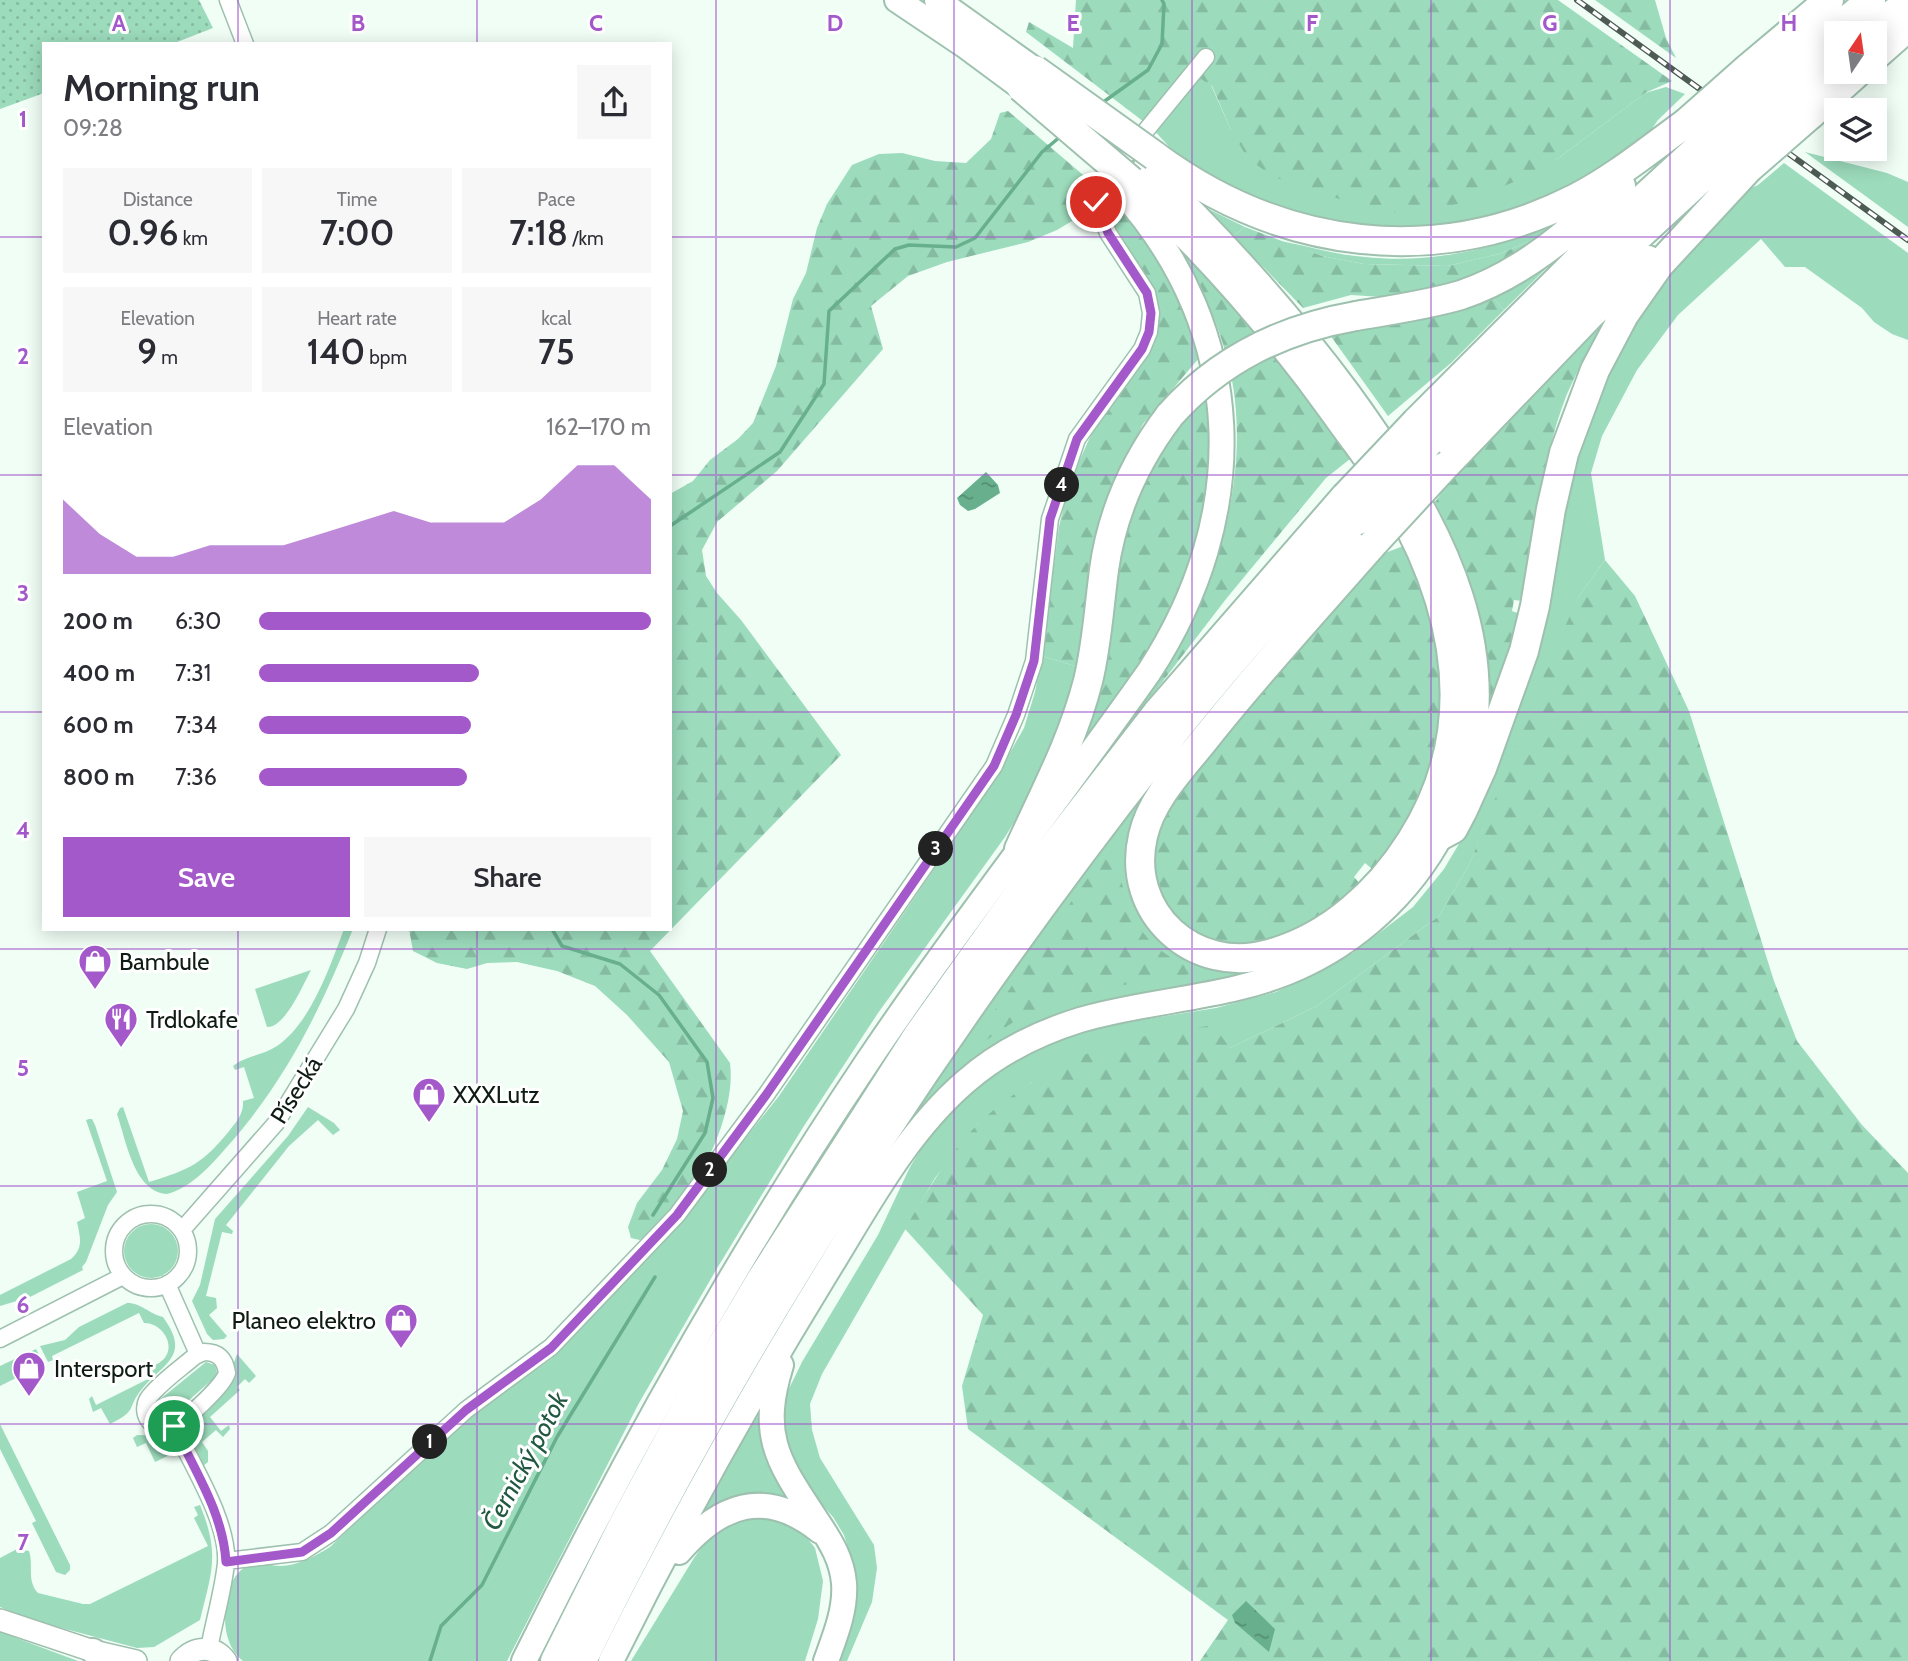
<!DOCTYPE html>
<html lang="en">
<head>
<meta charset="utf-8">
<style>
  body { margin:0; font-family:Cabin,sans-serif; background:#f7f7f7; color:#2b2b33; height:100vh; display:flex; flex-direction:column; font-size:26px; white-space:nowrap }
  * { box-sizing:border-box; margin:0 }
  p { font-size:23px; color:#7c7c81 }
  .icon { flex:none; width:38px; height:38px; fill:none; stroke:currentColor; stroke-width:2; stroke-linecap:round; stroke-linejoin:round }
  .map { position:relative; flex:1; overflow:hidden }
  .details { position:absolute; left:42px; top:42px; width:630px; height:889px; display:flex; flex-direction:column; background:#fff; border-radius:0px; box-shadow:0 4px 18px #0003 }
  .details>* { flex:none }
  .needle { width:46px; rotate:13deg }
  .fabs { position:absolute; left:1824px; top:21px; display:grid; gap:14px }
  .fabs a { display:grid; place-items:center; width:63px; height:63px; border-radius:0px; background:#fff; box-shadow:0 4px 18px #0003; font-size:35px }
  .pin { position:absolute; display:grid; place-items:center; width:60px; height:60px; color:#fff; margin:-30px; border:4px solid #fff; border-radius:50%; box-shadow:0 2px 7px #0007 }
  .km { position:absolute; width:35px; height:35px; margin:-18px; border-radius:50%; background:#222; color:#fff; font-size:19px; line-height:35px; text-align:center }
  .round { display:grid; place-items:center; flex:none; width:74px; height:74px; border-radius:0px; background:#f7f7f7 }
  .head { display:flex; align-items:center; justify-content:space-between; height:119px; padding:0 21px }
  h1 { font-size:38px; font-weight:600; line-height:52px }
  .stats { display:grid; grid-template-columns:repeat(3,1fr); gap:10px; height:119px; padding:7px 21px }
  .stats div { display:grid; align-content:center; border-radius:0px; background:#f7f7f7; text-align:center }
  .stats b { font-size:35px; font-weight:600 }
  .stats small { font-size:19px; font-weight:400 }
  .stats p { font-size:19px }
  .chart { height:196px; padding:14px 21px }
  .chart p { display:flex; justify-content:space-between }
  .chart svg { width:100%; height:126px; margin-top:7px; fill:#a459cb; opacity:.7 }
  .cta { display:flex; gap:14px; margin-top:auto; padding:14px 21px }
  .cta a { flex:1; height:80px; border-radius:0px; background:#a459cb; color:#fff; font-size:28px; font-weight:600; line-height:80px; text-align:center }
  .cta a+a { background:#f7f7f7; color:#2b2b33 }
  ul { padding:0 21px; list-style:none; font-size:23px }
  li { display:grid; grid-template-columns:112px 84px 1fr; align-items:center; height:52px }
  li i { height:18px; border-radius:9px; background:#a459cb }
  .map>svg:first-child { display:block }
  .grass { fill:#9cdbbc }
  .forest { fill:url(#forest-firs) }
  .park { fill:url(#park-dots) }
  .water { fill:url(#water-ripples) }
  .lines { fill:none; stroke-linecap:round; stroke-linejoin:round }
  .stream { stroke:#68af8e; stroke-width:3.5 }
  .minor-casing { stroke:#9ec0ae; stroke-width:19 }
  .secondary-casing { stroke:#9ec0ae; stroke-width:24 }
  .trunk-casing { stroke:#9ec0ae; stroke-width:28 }
  .motorway-casing { stroke:#9ec0ae; stroke-width:32 }
  .minor { stroke:#fff; stroke-width:16 }
  .secondary { stroke:#fff; stroke-width:21 }
  .trunk { stroke:#fff; stroke-width:24 }
  .motorway { stroke:#fff; stroke-width:28 }
  .rail-casing { stroke:#4e5b54; stroke-width:6 }
  .rail { stroke:#fff; stroke-width:3.5; stroke-dasharray:10; stroke-linecap:butt }
  .motorway-bridge-casing { stroke:#9ec0ae; stroke-width:32; stroke-linecap:butt }
  .motorway-bridge { stroke:#fff; stroke-width:28 }
  .route-casing { stroke:#fff; stroke-width:14 }
  .route { stroke:#a459cb; stroke-width:9 }
  .grid { fill:none; stroke:#a459cb; stroke-width:2; stroke-opacity:0.55 }
  .labels { text-anchor:middle; dominant-baseline:central; stroke-width:6; stroke-linejoin:round; paint-order:stroke }
  .poi-label { font-size:24px; fill:#0f1c15; stroke:#fff; text-anchor:start }
  .street-label { font-size:24px; fill:#0f1c15; stroke:#fff }
  .water-label { font-size:26px; font-style:italic; fill:#215840; stroke:#fff }
  .grid-label { font-size:23px; text-anchor:middle; font-weight:bold; fill:#a459cb; stroke:#fff; stroke-width:6; stroke-linejoin:round; paint-order:stroke }
</style>
</head>
<body>
<div class="map">
<svg width="1908" height="1661" viewBox="0 0 1908 1661">
  <defs>
    <pattern id="forest-firs" width="22" height="20" patternUnits="userSpaceOnUse" patternTransform="scale(1.75)"><rect width="22" height="20" fill="#9cdbbc"/><path d="M5 1l3.5 6h-7zM16 11l3.5 6h-7z" fill="#85bba1"/></pattern>
    <pattern id="park-dots" width="8" height="8" patternUnits="userSpaceOnUse" patternTransform="scale(1.75)"><rect width="8" height="8" fill="#9cdbbc"/><path d="M2 2h.1M6 6h.1" fill="none" stroke="#85bba1" stroke-width="1.8" stroke-linecap="round"/></pattern>
    <pattern id="water-ripples" width="26" height="14" patternUnits="userSpaceOnUse" patternTransform="scale(1.75)"><rect width="26" height="14" fill="#68af8e"/><path d="M2 4q2-2 4 0t4 0M15 11q2-2 4 0t4 0" fill="none" stroke="#548e73"/></pattern>
  </defs>
  <rect width="100%" height="100%" fill="#f0fef6"/>
  <path class="grass" d="M1201,78L1211,85L1231,130L1556,160L1645,93L1666,87L1685,94L1658,120L1635,153L1602,176L1477,226L1392,231L1298,216L1206,176L1173,151L1152,128L1190,83Z
    M1805,152L1887,173L1908,182V227Z
    M1784,163L1908,253V340L1892,334L1874,322L1862,308L1805,267H1785L1761,239L1678,315L1637,370L1602,436L1591,473L1605,560L1579,596L1469,865L1439,916L1317,1006L1230,1048L1032,1082L978,1124L935,1178L822,1374L810,1404L812,1430L820,1458L874,1545L877,1568L872,1602L847,1661H839L854,1620L857,1598L856,1573L844,1535L833,1517L802,1482L784,1457L781,1405L802,1362L878,1235L910,1167L928,1138L960,1101L989,1076L1017,1056L1090,1028L1216,1008L1276,992L1317,973L1353,953L1413,907L1444,869L1463,837L1570,470L1631,316L1738,194L1758,185Z
    M1204,207L1245,227L1233,236Z
    M1554,226L1531,241L1499,254L1447,266L1364,264L1322,256L1280,241C1308,246 1336,255 1365,257C1431,264 1492,249 1554,226Z
    M1569,246L1504,310L1490,294Z
    M1042,656L1078,667L1071,702L1034,790L1005,837L878,1013L802,1129L716,1270L639,1403L507,1661H243C230,1651 225,1634 225,1618C225,1596 232,1565 258,1563C265,1563 272,1566 280,1566C298,1566 315,1556 330,1547L465,1420L551,1359L673,1229L779,1096L992,784L1024,728L1035,692Z
    M1133,803L1144,810L1274,963L1248,974L1098,1005L920,1114L912,1109Z
    M344,929H353C320,1011 285,1082 226,1148C210,1166 191,1188 167,1194C134,1192 126,1140 117,1114L120,1108L123,1107L149,1182C191,1169 202,1164 230,1130C237,1121 244,1113 243,1101L254,1098L244,1067L235,1070L233,1066C245,1056 264,1055 277,1046C311,1023 330,966 344,929Z
    M311,970C303,985 285,1028 267,1027L255,989Z
    M308,1107L334,1123L340,1130L333,1135L318,1120L289,1146L226,1225L233,1231L232,1234L222,1232L206,1296L216,1298L217,1308L209,1315L227,1336L224,1339L213,1340L207,1334L192,1301L200,1285L215,1219L288,1136Z
    M89,1119H92L95,1125L117,1192L108,1205L86,1262L82,1267L83,1270L30,1297L0,1306V1295L71,1259C84,1248 80,1237 77,1222L85,1218L77,1192L107,1181L86,1120Z
    M124 1251a27 27 0 1 1 54 0a27 27 0 1 1-54 0Z
    M127,1303C142,1303 149,1314 163,1317C191,1356 165,1362 142,1389C126,1408 139,1410 110,1424L101,1408L93,1412L89,1399L92,1396L96,1405L150,1378L146,1369C153,1366 162,1363 166,1356C175,1341 159,1322 144,1323L139,1313L52,1356L53,1360L48,1362L40,1346L65,1340L79,1327Z
    M36,1349L44,1364L0,1386V1366Z
    M237,1354L256,1376L249,1383L245,1379L237,1387L240,1390L210,1417L221,1431L229,1425L230,1429L223,1437L216,1430L202,1442L208,1451V1462L203,1466L205,1468L202,1470L190,1441L191,1425L232,1368Z
    M206,1362L215,1365L217,1372L214,1378L171,1416L164,1419L157,1416L155,1409L158,1401Z
    M755,1416L758,1418L765,1458L791,1502C750,1487 738,1494 702,1513Z
    M0,1424L70,1565V1570L65,1575L56,1572L32,1523L36,1521L0,1449Z
    M137,1435C151,1434 166,1441 174,1453L155,1462L146,1443L137,1447L133,1438Z
    M200,1505C220,1554 212,1571 200,1620L154,1647L137,1648L39,1622L0,1607V1558L17,1549L29,1551C34,1565 26,1580 38,1593L83,1604H90L208,1546L194,1518L198,1515L194,1507Z
    M748,1514L797,1525L815,1548L823,1581L818,1619L805,1661H631L694,1558L707,1540L726,1525Z
    M0,1632L78,1661H0Z"/>
  <path class="forest" d="M1076,0H1558L1672,81L1645,93L1556,160L1521,179L1465,202L1413,215L1372,210L1274,177L1248,159L1231,130L1212,86L1201,79L1190,83L1152,128L1026,32L1029,22L1073,48Z
    M1595,0H1655L1666,38L1676,58Z
    M1008,111L1089,180L1080,198L1077,218L1057,230L1028,242L947,262L908,276L871,306L883,349L777,471L717,522L702,550L706,576L717,593L741,620L841,755L650,951L730,1063C736,1108 706,1173 677,1208C666,1220 652,1230 640,1240L631,1238L628,1227L637,1203L662,1170L677,1139L683,1111L669,1062L627,1015L595,986L557,971L517,962L487,963L467,969L437,963L413,951L409,929H670V494L693,481L710,460L738,439L753,423L776,366L793,299L806,273L817,228L827,204L852,165L879,154L902,153L935,161L966,163L991,139L1000,113Z
    M1105,190L1143,234L1185,308L1199,358L1143,424L1126,458L1078,667L1042,656L1059,527L1069,484L1099,417L1148,350L1157,331L1158,313L1104,208Z
    M1565,221L1484,275L1398,298L1351,295L1303,308L1233,236L1245,227L1322,256L1364,264L1447,266L1499,254L1531,241Z
    M1185,247L1220,283L1355,455L1326,478L1226,599L1097,767L1093,763C1113,736 1132,708 1152,681C1162,666 1174,652 1182,637C1230,551 1254,440 1223,344C1213,310 1194,279 1178,248Z
    M1490,294L1504,310L1451,363L1388,416L1330,335Z
    M1604,321C1591,345 1578,369 1567,394C1541,459 1536,532 1523,601L1514,600L1512,611L1520,614L1492,704H1489C1491,625 1470,571 1435,502L1455,473L1568,351Z
    M1208,394L1211,474L1194,555L1160,637L1079,750L1114,559L1153,452Z
    M1406,545L1422,576L1445,672L1440,748L1423,796L1376,872L1365,863L1354,877L1363,887L1309,928L1250,945L1216,942L1192,932L1173,915L1163,900L1155,879L1152,856L1155,832L1175,791L1361,573L1385,553Z
    M1605,560L1635,596L1689,711L1774,981L1797,1041L1862,1125L1908,1173V1661H1200L1228,1620L968,1429L962,1386L983,1315L905,1229C925,1195 950,1151 979,1123C1019,1085 1074,1054 1128,1040C1155,1033 1185,1030 1213,1025L1230,1048L1317,1006L1439,916L1469,865L1552,655L1579,596Z
    M1105,854L1116,856C1127,912 1137,945 1194,969L1191,974C1135,983 1073,990 1022,1017C1008,1025 994,1035 981,1044L975,1038Z"/>
  <path class="park" d="M0,0H199L213,28L172,44H44V93L0,109Z"/>
  <path class="water" d="M986,472L998,485L1000,493L975,509L968,511L960,505L957,498Z
    M1246,1601L1275,1629L1269,1652L1235,1623L1232,1615Z"/>
  <g class="lines">
    <path class="stream" d="M1102,103L1148,70L1162,44L1164,4L1162,0
      M670,526L780,452L824,384L829,311L895,249L909,245L956,247L975,238L1042,152L1061,136
      M552,929L562,946L620,964L659,995L707,1062L713,1098L705,1133L653,1215
      M430,1661L441,1626L482,1585L557,1437L655,1277"/>
    <defs>
      <path id="minor" d="M228,0L245,44
        M114 1251a37 37 0 1 1 74 0a37 37 0 1 1-74 0Z
        M182,1230L276,1123L346,1009L367,963L378,929
        M167,1284L198,1354
        M0,1339L123,1276
        M204,1352C218,1352 225,1359 227,1373C223,1386 182,1425 169,1428C150,1432 138,1410 150,1396C162,1381 180,1369 195,1356Z
        M174,1426C191,1464 229,1522 226,1563C223,1592 214,1621 209,1649
        M226,1561L302,1552L331,1533L466,1410L551,1347L677,1215L766,1095L994,766L1016,715L1034,661L1050,519L1077,439L1142,349L1149,332L1151,313L1147,293L1108,233L1096,202L1099,188L1206,57"/>
      <path id="secondary" d="M0,1620L93,1651L136,1661
        M181,1661C194,1646 214,1645 226,1661"/>
      <path id="trunk" d="M897,0L967,47L1021,87
        M937,0L1035,70
        M781,1365C758,1439 780,1464 819,1524C831,1542 842,1560 844,1583C846,1610 835,1636 826,1661
        M679,1552C721,1503 766,1488 820,1531
        M93,1651L108,1661
        M524,1661C626,1455 738,1255 866,1064C956,930 1056,804 1149,672C1251,516 1249,333 1121,191
        M611,1661C677,1528 750,1397 828,1270C868,1205 906,1133 965,1082C998,1053 1038,1033 1080,1020C1155,998 1235,999 1306,964C1366,935 1418,884 1447,823C1523,665 1441,521 1348,393C1287,311 1220,237 1146,166"/>
      <path id="motorway" d="M1869,33L1908,2
        M1874,57L1908,27
        M1747,69L1829,0
        M1769,85L1871,0
        M1790,101L1836,62
        M1810,115L1858,72
        M1155,156C1281,249 1435,270 1576,198C1615,178 1650,149 1686,123
        M1131,181C1207,251 1275,329 1336,414C1352,437 1370,459 1385,483C1454,595 1487,722 1411,841C1379,892 1329,938 1269,954C1194,975 1125,913 1143,836C1151,799 1182,768 1205,739C1258,672 1316,609 1372,545
        M1356,316C1391,310 1427,305 1461,295C1524,274 1573,229 1621,186
        M1416,422L1601,237L1708,139
        M1429,442L1620,253L1728,154
        M1444,467L1591,314L1648,260
        M1440,836L1453,829L1463,810L1482,768L1524,651L1535,606L1551,509L1564,453L1595,370L1624,315L1659,265L1748,169
        M1019,849C1044,794 1073,740 1088,681C1097,645 1099,607 1104,570C1112,512 1135,461 1170,415
        M555,1661L623,1525L700,1382L762,1278L918,1035L1037,868L1157,713L1345,497
        M582,1661C743,1331 944,1024 1171,736C1230,661 1295,591 1358,520"/>
    </defs>
    <use href="#minor" class="minor-casing"/>
    <use href="#secondary" class="secondary-casing"/>
    <use href="#trunk" class="trunk-casing"/>
    <use href="#motorway" class="motorway-casing"/>
    <use href="#minor" class="minor"/>
    <use href="#secondary" class="secondary"/>
    <use href="#trunk" class="trunk"/>
    <use href="#motorway" class="motorway"/>
    <defs>
      <path id="rail" d="M1577,0L1908,240"/>
    </defs>
    <use href="#rail" class="rail-casing"/>
    <use href="#rail" class="rail"/>
    <defs>
      <path id="motorway-bridge" d="M1035,70L1155,156
        M1021,87L1131,181
        M1686,123L1747,69
        M1708,139L1769,85
        M1728,154L1790,101
        M1748,169L1810,115
        M1170,415C1220,359 1282,329 1356,316
        M1345,497L1416,422
        M1358,520L1429,442
        M1372,545L1444,467"/>
    </defs>
    <use href="#motorway-bridge" class="motorway-bridge-casing"/>
    <use href="#motorway-bridge" class="motorway-bridge"/>
  </g>
  <g class="lines">
    <defs>
      <path id="route" d="M174,1426C194,1470 223,1512 226,1562L302,1552L331,1533L466,1410L551,1348L677,1215L766,1095L994,766L1016,715L1034,661L1050,519L1077,439L1142,349L1149,332L1151,313L1147,293L1108,233L1096,202"/>
    </defs>
    <use href="#route" class="route-casing"/>
    <use href="#route" class="route"/>
  </g>
  <path class="grid" d="M238,0V44M477,0V44M716,0V1661M954,0V1661M1192,0V1661M1431,0V1661M1670,0V1661M0,237H44M670,237H1908M0,475H44M670,475H1908M0,712H44M670,712H1908M238,929V1661M477,929V1661M0,949H1908M0,1186H1908M0,1424H1908"/>
  <defs>
    <symbol id="shop-pin" viewBox="-11 -11 22 30"><path d="M0 17L-7.5 6A9.5 9.5 0 1 1 7.5 6Z" fill="#a459cb" stroke="#fff"/><path d="M-5-2.5h2.3a2.7 3.5 0 0 1 5.4 0H5L5.5 6h-11ZM-1.5-2.5h3a1.5 2.3 0 0 0-3 0Z" fill="#fff"/></symbol>
    <symbol id="restaurant-pin" viewBox="-11 -11 22 30"><path d="M0 17L-7.5 6A9.5 9.5 0 1 1 7.5 6Z" fill="#a459cb" stroke="#fff"/><path d="M-5-6h1v4h1v-4h1v4h1v-4h1v5L-1.5 .5V6h-2V.5L-5-1ZM5-6V6H3V1.5H1.5Q1.5-4 5-6Z" fill="#fff"/></symbol>
  </defs>
  <g fill-rule="evenodd">
    <use href="#shop-pin" x="76" y="942" width="38" height="52"/>
    <use href="#restaurant-pin" x="102" y="1000" width="38" height="52"/>
    <use href="#shop-pin" x="410" y="1075" width="38" height="52"/>
    <use href="#shop-pin" x="382" y="1301" width="38" height="52"/>
    <use href="#shop-pin" x="10" y="1349" width="38" height="52"/>
  </g>
  <g class="labels">
    <g class="poi-label">
      <text x="119" y="961">Bambule</text>
      <text x="146" y="1019">Trdlokafe</text>
      <text x="453" y="1094">XXXLutz</text>
      <text x="376" y="1320" text-anchor="end">Planeo elektro</text>
      <text x="54" y="1368">Intersport</text>
    </g>
    <g class="street-label">
      <text transform="translate(296 1090) rotate(-58)">Písecká</text>
    </g>
    <g class="water-label">
      <text transform="translate(525 1461) rotate(-62)">Černický potok</text>
    </g>
  </g>
  <g class="grid-label">
    <text x="119" y="31">A</text>
    <text x="358" y="31">B</text>
    <text x="596" y="31">C</text>
    <text x="835" y="31">D</text>
    <text x="1073" y="31">E</text>
    <text x="1312" y="31">F</text>
    <text x="1550" y="31">G</text>
    <text x="1789" y="31">H</text>
    <text x="23" y="127">1</text>
    <text x="23" y="364">2</text>
    <text x="23" y="601">3</text>
    <text x="23" y="838">4</text>
    <text x="23" y="1076">5</text>
    <text x="23" y="1313">6</text>
    <text x="23" y="1550">7</text>
  </g>
</svg>
<div class="fabs">
<a><svg class="needle" viewBox="-14 -14 28 28"><path d="M0-13l5 13h-10z" fill="#e53935"/><path d="M0 13l5-13h-10z" fill="#7c7c81"/></svg></a>
<a><svg class="icon" aria-label="layers" viewBox="0 0 24 24"><path d="M12 4l9 5-9 5-9-5zM3 14l9 5 9-5"/></svg></a>
</div>
<div class="pin" style="left:174px;top:1426px;background:#1e9e55"><svg class="icon" aria-label="arrive" viewBox="0 0 24 24"><path d="M6 21V4h12l-3 4 3 4H6"/></svg></div>
<div class="pin" style="left:1096px;top:202px;background:#d93025"><svg class="icon" aria-label="check" viewBox="0 0 24 24"><path d="M5 12l5 5 9-10"/></svg></div>
<b class="km" style="left:430px;top:1442px">1</b>
<b class="km" style="left:710px;top:1170px">2</b>
<b class="km" style="left:936px;top:849px">3</b>
<b class="km" style="left:1062px;top:485px">4</b>
<section class="details">
<div class="head"><div><h1>Morning run</h1><p>09:28</p></div><a class="round"><svg class="icon" aria-label="share" viewBox="0 0 24 24"><path d="M12 15V3M7 8l5-5 5 5M5 13v7h14v-7"/></svg></a></div>
<div class="stats">
<div><p>Distance</p><b>0.96<small> km</small></b></div>
<div><p>Time</p><b>7:00</b></div>
<div><p>Pace</p><b>7:18<small> /km</small></b></div>
</div>
<div class="stats">
<div><p>Elevation</p><b>9<small> m</small></b></div>
<div><p>Heart rate</p><b>140<small> bpm</small></b></div>
<div><p>kcal</p><b>75</b></div>
</div>
<div class="chart"><p><span>Elevation</span>162–170 m</p>
<svg viewBox="0 0 160 44" preserveAspectRatio="none"><path d="M0 44V18L10 30L20 38L30 38L40 34L50 34L60 34L70 30L80 26L90 22L100 26L110 26L120 26L130 18L140 6L150 6L160 18V44z"/></svg>
</div>
<ul>
<li><b>200 m</b>6:30<i style="width:100%"></i></li>
<li><b>400 m</b>7:31<i style="width:56%"></i></li>
<li><b>600 m</b>7:34<i style="width:54%"></i></li>
<li><b>800 m</b>7:36<i style="width:53%"></i></li>
</ul>
<div class="cta"><a>Save</a><a>Share</a></div>
</section>
</div>
</body>
</html>
